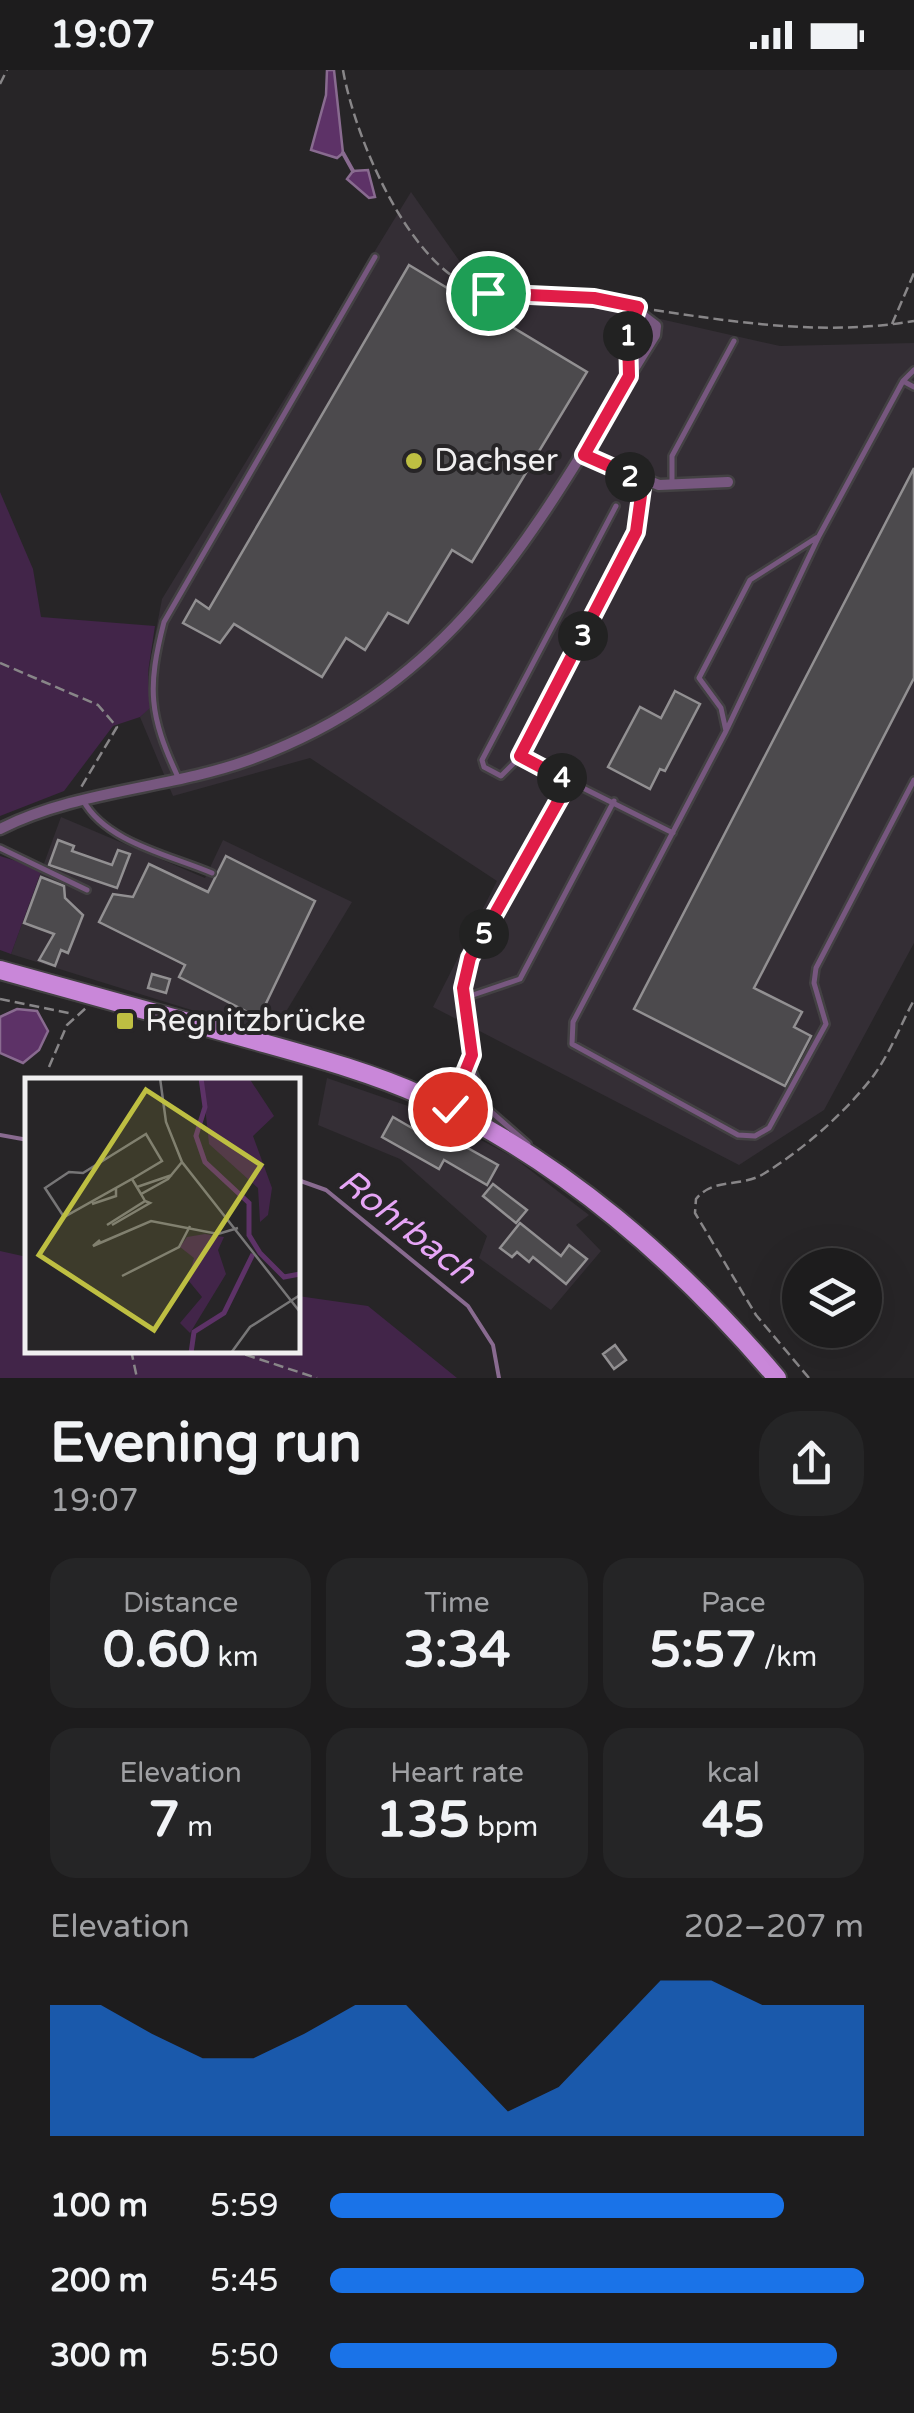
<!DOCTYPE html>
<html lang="en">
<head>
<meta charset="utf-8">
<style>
  body { margin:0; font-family:"Varela Round",sans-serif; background:#252526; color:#f1f3f6; height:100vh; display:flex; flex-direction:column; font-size:38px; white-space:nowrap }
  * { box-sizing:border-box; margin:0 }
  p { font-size:32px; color:#a0a1a4 }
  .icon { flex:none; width:55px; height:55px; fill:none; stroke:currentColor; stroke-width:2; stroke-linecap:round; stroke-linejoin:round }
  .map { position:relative; height:1308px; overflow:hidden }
  .details { display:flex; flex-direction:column; background:#1d1c1d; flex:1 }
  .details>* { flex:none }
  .tools { position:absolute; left:782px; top:1178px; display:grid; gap:20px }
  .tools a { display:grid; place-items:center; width:100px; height:100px; border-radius:50%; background:#1d1c1d; box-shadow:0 10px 40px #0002,0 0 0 2px #3b3a3b; font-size:50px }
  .pin { position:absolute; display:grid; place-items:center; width:85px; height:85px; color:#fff; margin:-42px; border:5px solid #fff; border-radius:50%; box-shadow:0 2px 10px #0007 }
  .km { position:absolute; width:50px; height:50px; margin:-25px; border-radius:50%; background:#222; color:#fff; font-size:28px; line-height:50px; text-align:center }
  .round { display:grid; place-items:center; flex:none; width:105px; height:105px; border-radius:40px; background:#252526 }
  .summary { display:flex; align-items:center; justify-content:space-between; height:170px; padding:0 50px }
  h1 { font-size:55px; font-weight:700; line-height:75px }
  .stats { display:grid; grid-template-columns:repeat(3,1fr); gap:15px; height:170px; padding:10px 50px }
  .stats div { display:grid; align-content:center; border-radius:25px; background:#252526; text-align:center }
  .stats b { font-size:50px; font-weight:700 }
  .stats small { font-size:28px; font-weight:400 }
  .stats p { font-size:28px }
  .chart { height:280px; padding:20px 50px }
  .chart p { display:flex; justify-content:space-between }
  .chart svg { width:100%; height:180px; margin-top:10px; fill:#1a73e8; opacity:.7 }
  ul { padding:0 50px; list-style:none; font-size:32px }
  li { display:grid; grid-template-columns:160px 120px 1fr; align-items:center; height:75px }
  li i { height:25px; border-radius:12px; background:#1a73e8 }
  .status { display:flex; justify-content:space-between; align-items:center; height:70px; padding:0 50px; background:#1d1c1d; direction:ltr }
  .status svg { height:28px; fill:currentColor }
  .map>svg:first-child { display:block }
  .built { fill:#342e35 }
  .green { fill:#422549 }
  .water { fill:#5d3267; stroke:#896b90; stroke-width:2.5 }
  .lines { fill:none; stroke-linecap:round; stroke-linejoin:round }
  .stream { stroke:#896b90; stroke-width:4 }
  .building { fill:#4c4a4d; stroke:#929092; stroke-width:2.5 }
  .service-casing { stroke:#434143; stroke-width:10 }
  .minor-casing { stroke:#434143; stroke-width:15 }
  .primary-casing { stroke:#434143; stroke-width:22 }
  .path { stroke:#888688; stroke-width:2.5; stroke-dasharray:10 5; stroke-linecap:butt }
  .service { stroke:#77577f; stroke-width:5 }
  .minor { stroke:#77577f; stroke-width:10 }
  .primary { stroke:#c987d9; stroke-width:18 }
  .route-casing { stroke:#fff; stroke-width:20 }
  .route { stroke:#e11d48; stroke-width:12 }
  .poi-dot { fill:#bebf42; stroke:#272527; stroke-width:4 }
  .labels { text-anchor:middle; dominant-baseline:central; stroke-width:8; stroke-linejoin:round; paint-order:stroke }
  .poi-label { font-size:32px; fill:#f0eff0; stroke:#272527; text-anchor:start }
  .water-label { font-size:35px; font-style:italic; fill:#e6a5f6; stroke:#272527 }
  .inset-river { fill:none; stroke:#5d3267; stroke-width:5 }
  .inset-road { fill:none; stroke:#777677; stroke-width:2.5 }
  .view { fill:#bebf42; fill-opacity:0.15; stroke:#bebf42; stroke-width:5 }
  .inset-edge { fill:none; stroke:#f0eff0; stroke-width:5 }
</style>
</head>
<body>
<div class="status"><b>19:07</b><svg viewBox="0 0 49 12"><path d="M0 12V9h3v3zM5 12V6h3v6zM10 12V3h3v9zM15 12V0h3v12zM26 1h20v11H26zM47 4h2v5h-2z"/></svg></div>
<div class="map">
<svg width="914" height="1308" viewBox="0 0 914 1308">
  <rect width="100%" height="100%" fill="#272527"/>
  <path class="built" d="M411,122L470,206L780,276L914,273V873L824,1040L739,1095L433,937L497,811L310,688L173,726L140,647L150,637L148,602L162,529Z
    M61,747L205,808L223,770L352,832L272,965L11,884Z
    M327,1008L434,1045L513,1087L589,1145L576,1155L601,1181L551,1240L479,1188L487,1166L400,1089L318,1055Z"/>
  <path class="green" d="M0,422L33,499L41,547L155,556L148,602L150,638L140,647L113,656L64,721L0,746Z
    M0,786L42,799L11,884L0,880Z
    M0,1181L27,1187L28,1280H298V1226L368,1236L457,1308H0Z"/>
  <path class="water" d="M327,0H334L343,83L337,88L311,80L326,25Z
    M368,100L375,127L369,128L347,109L353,101Z
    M17,939L37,941L48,961L39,980L23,993L0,983V947Z"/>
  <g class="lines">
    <path class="stream" d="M343,83L353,101
      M0,1065L28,1070
      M298,1110L326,1120L468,1236L493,1275L499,1308"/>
  </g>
  <path class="building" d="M409,195L587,302L472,492L452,480L408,553L388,543L365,580L346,568L322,607L234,554L220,573L183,553L196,530L209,539Z
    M914,398V608L754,918L802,942L794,957L811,966L785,1016L634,939Z
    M675,621L700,634L665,701L660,699L650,719L608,697L640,637L661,648Z
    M58,770L74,776L72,781L112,795L118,780L130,784L117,818L49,795Z
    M226,786L315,831L259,948L179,907L185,895L99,852L113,824L133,827L149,794L208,822Z
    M41,807L64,816L65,828L83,845L68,883L61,880L55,896L39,890L54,864L24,853Z
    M152,904L170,909L166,923L148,918Z
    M393,1047L450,1080L455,1071L498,1095L487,1115L444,1090L439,1099L382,1067Z
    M493,1114L527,1140L516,1153L483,1126Z
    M520,1153L561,1186L569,1175L587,1189L566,1214L533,1187L529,1192L517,1182L512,1187L500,1178Z
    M615,1275L626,1290L614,1299L603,1284Z"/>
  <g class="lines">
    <defs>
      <path id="service" d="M914,300L903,311L819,466L726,661L573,952L572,974L738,1065L755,1066L769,1058L826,954L814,913L816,898L914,710
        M903,311L914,317
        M672,413V386L734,271
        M726,661L721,638L699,608L750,510L816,468
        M521,686L501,706L484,697L482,690L616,436
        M178,707C149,645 147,618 164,552L375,187
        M569,711L521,686L636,462L643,411
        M83,730C105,772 170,785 212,803
        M0,778L87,820
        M464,928L520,909L614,731
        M471,997L488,1039L528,1074
        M451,1036L472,985L463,918L470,888L569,711L673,763"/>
      <path id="minor" d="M583,385L659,415L728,412
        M0,759C77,720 168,719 249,690C466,611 541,446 655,265L656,256L643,246L629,254V306"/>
      <path id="primary" d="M0,900C78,921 156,943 235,965C298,983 363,999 423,1026C563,1090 678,1192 777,1308"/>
    </defs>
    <use href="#service" class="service-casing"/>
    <use href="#minor" class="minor-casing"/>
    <use href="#primary" class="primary-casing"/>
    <path class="path" d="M343,0C355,69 413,209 489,223C538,232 587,225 635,237
      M0,14L7,0
      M654,240C740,253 827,266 914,251
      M892,254L914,203
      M0,593L98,635L117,657L80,719
      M0,929L73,944
      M49,997L67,955L86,938
      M131,1280L137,1308
      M231,1280L317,1308
      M809,1308L756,1245L695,1143L696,1129C713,1107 742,1118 765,1103C804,1079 846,1042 874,1005C890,983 901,954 914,930"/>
    <use href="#service" class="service"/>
    <use href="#minor" class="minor"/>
    <use href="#primary" class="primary"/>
  </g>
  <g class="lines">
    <defs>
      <path id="route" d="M450,1039L472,985L463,918L470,888L569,712L520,686L636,462L643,411L584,385L629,306L628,266L638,237L594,228L488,223"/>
    </defs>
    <use href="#route" class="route-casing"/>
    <use href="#route" class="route"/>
  </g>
  <g class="poi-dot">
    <circle cx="414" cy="391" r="10"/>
    <rect x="115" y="941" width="20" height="20" rx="5"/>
  </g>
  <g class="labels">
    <g class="poi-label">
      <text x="434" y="391">Dachser</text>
      <text x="145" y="951">Regnitzbrücke</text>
    </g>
    <g class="water-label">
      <text transform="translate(407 1157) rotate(38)">Rohrbach</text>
    </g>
  </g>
  <g transform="translate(25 1008)">
    <rect width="275" height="275" fill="#272527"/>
    <path d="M177,0H224L249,38L228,58L247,110L243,137L235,144L233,110L184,66ZM180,156L199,159L193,172L201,196L165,255L155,245L177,219L163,202L169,180L155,169L162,159Z" fill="#422549"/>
    <path class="inset-river" d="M176,0L180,29L171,58L180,84L224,125V157L235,175L259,199L275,196M166,275L169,254L199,235L228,176"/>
    <path class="inset-road" d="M135,0L141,44L157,84L275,234M107,101L137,83L121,56L58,95L44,94L20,110L39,139L107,101L116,116L143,101L157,84M112,109L147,97M67,126L91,118V110M82,147L120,123L116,116M87,147L125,125L120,123M75,162L68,168L126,143L193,156L213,150M97,198L154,169L165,148M206,275L225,249L275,217"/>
    <path class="view" d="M121,12L236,87L129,252L14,177Z"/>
    <rect width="275" height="275" class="inset-edge"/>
  </g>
</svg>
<div class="tools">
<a><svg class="icon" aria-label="layers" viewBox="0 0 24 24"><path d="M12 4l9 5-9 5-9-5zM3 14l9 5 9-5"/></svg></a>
</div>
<div class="pin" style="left:488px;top:223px;background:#1e9e55"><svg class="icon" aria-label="arrive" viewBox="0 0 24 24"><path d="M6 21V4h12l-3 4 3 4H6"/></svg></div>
<div class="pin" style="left:450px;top:1039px;background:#d93025"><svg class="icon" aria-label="check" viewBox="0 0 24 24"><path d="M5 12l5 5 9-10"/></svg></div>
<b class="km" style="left:628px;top:266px">1</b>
<b class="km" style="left:630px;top:407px">2</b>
<b class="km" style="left:583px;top:566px">3</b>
<b class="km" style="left:562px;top:708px">4</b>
<b class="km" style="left:484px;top:864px">5</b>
</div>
<section class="details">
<div class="summary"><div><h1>Evening run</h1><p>19:07</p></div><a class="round"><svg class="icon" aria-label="share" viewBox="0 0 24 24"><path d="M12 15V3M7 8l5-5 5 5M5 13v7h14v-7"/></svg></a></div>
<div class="stats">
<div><p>Distance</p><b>0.60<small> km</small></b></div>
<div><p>Time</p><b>3:34</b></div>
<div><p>Pace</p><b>5:57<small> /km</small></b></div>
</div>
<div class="stats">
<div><p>Elevation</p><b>7<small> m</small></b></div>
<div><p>Heart rate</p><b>135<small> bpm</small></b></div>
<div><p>kcal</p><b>45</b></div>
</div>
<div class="chart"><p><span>Elevation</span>202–207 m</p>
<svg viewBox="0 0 160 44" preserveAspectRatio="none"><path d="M0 44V12L10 12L20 19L30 25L40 25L50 19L60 12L70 12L80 25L90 38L100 32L110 19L120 6L130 6L140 12L150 12L160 12V44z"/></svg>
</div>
<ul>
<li><b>100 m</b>5:59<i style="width:85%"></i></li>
<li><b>200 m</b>5:45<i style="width:100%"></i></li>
<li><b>300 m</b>5:50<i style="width:95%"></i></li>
</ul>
</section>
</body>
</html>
